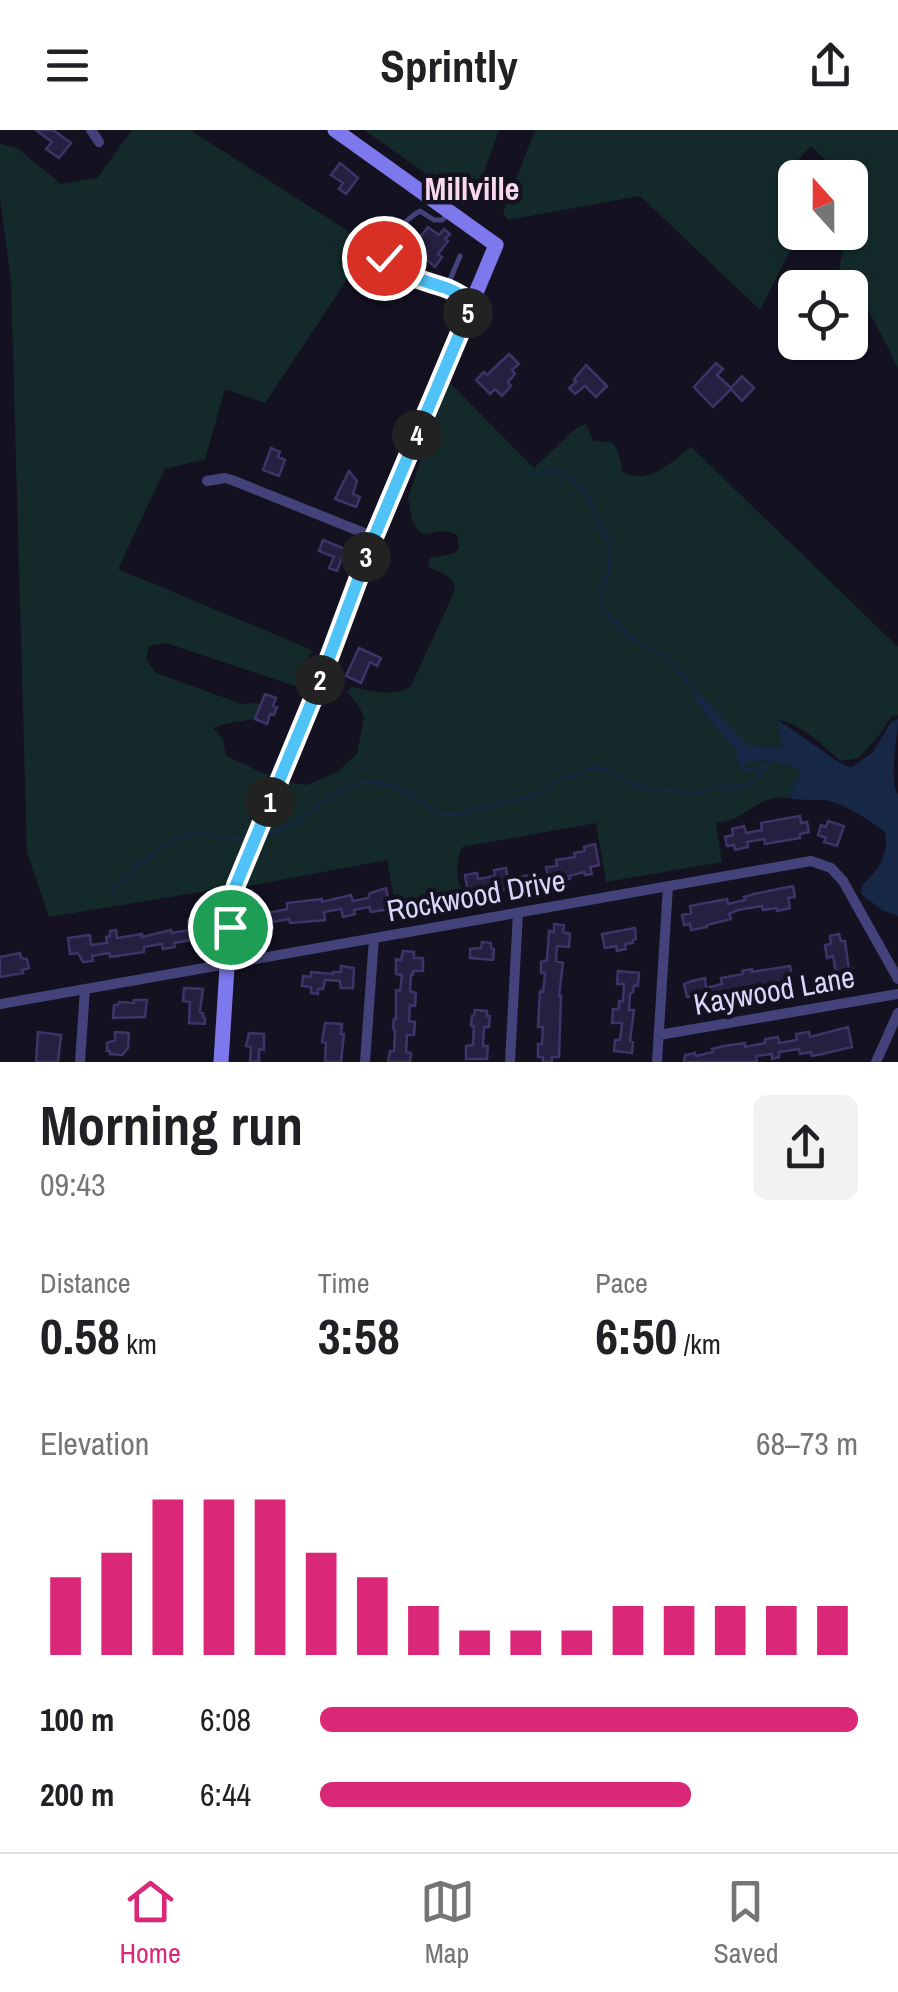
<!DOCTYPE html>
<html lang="en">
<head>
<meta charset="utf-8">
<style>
  body { margin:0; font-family:"Archivo Narrow",sans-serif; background:#f2f2f2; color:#202124; height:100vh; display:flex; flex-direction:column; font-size:38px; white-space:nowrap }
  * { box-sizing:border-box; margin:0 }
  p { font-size:32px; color:#757577 }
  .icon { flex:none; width:55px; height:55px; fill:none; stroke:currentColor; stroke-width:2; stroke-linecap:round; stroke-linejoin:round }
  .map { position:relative; height:932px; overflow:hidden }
  .sheet { display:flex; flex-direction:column; background:#fff; flex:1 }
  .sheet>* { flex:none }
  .needle { width:65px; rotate:339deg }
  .controls { position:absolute; left:778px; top:30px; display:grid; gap:20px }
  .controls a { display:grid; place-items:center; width:90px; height:90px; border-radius:15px; background:#fff; box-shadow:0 2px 8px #0004; font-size:50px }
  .pin { position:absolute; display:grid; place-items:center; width:85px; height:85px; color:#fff; margin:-42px; border:5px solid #fff; border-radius:50%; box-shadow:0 2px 10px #0007 }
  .km { position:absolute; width:50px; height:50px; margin:-25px; border-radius:50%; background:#222; color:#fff; font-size:28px; line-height:50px; text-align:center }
  .round { display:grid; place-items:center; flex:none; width:105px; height:105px; border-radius:15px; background:#f2f2f2 }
  .overview { display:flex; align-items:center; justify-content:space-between; height:170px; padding:0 40px }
  h1 { font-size:55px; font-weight:700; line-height:75px }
  .metrics { display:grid; grid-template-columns:repeat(3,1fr); gap:15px; height:170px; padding:10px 40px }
  .metrics div { display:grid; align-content:center }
  .metrics b { font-size:50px; font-weight:700 }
  .metrics small { font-size:28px; font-weight:400 }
  .metrics p { font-size:28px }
  .chart { height:280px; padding:20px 40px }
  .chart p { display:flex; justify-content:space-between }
  .chart svg { width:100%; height:180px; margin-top:10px; stroke:#db2777; stroke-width:6 }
  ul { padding:0 40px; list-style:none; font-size:32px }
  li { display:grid; grid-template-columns:160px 120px 1fr; align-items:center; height:75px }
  li i { height:25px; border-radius:12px; background:#db2777 }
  header { display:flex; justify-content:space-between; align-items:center; height:130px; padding:0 40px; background:#fff; font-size:45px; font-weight:700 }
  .tab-bar { display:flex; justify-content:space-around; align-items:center; height:140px; border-top:2px solid #e0e0e0; background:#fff; font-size:28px; color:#757577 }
  .tab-bar a { display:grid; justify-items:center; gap:5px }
  .tab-bar .on { color:#db2777 }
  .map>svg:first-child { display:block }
  .green { fill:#142a2a }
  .water { fill:#162846 }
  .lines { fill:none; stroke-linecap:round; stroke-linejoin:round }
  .stream { stroke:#162846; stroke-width:2.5 }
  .building { fill:#261f40; stroke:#3f3469; stroke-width:2.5 }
  .lane { stroke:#44427a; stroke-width:5 }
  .street { stroke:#44427a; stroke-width:10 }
  .secondary { stroke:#7d79ed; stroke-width:15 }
  .route-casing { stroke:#fff; stroke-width:20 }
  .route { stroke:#4fc3f7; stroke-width:12 }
  .labels { text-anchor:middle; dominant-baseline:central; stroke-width:9; stroke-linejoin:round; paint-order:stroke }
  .street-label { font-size:30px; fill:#dad6fa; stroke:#141121 }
  .neighbourhood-label { font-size:32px; font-weight:bold; fill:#fad8ed; stroke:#141121 }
</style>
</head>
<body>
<header><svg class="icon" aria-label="menu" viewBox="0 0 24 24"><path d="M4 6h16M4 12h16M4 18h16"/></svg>Sprintly<svg class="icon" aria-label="share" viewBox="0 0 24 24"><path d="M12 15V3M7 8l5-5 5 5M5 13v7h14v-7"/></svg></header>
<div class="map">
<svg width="898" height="932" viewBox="0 0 898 932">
  <rect width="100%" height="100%" fill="#141121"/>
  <path class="green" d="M132,0H190L370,115L265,273L225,259L205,329L165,339L118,439L312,520L295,556L166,513L149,516L146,530L156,543L242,574L257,573L270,579C251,595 235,588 213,598L223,609L226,626L270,646L225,758L49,787L27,723L11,150L0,69V14L17,18L61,54L97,48Z
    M364,0H499L482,47L454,63Z
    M535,0H898V238C879,198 867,175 839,141L845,103L850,102V48L839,47L837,41L811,16L785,44V83L791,119L760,180L640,66L508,90L503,83Z
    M449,252L534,338L575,299L586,294L593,311L611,312C619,320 621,330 622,341C648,357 671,332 691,317L898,517V585L891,587L877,608L858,628L841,631C822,615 803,595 779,590L782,618L746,615L689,553L703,581L735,619L754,630L779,631L801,641L789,668C759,662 744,693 716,693L722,732L606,752L596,693L462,717C453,741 458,752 466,774L462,778L398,789L387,730L248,756L247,741L285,652L307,655L337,642L357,624L364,588L359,576L347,562L352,557C373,561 392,568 411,556L455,460C455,446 439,442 428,437L430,428L455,423L459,418L457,405L451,402L439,401L425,404L419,401L412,390L408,367Z"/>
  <path class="water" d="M686,549L747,615L782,618L778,590L843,635L852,637L873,622L891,592L898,589C898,611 888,646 898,665V786L882,780L861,764L862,755C877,742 890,724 885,702C867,689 846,674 824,670C812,669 801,671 789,668L801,641C780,630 762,626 740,636L735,619L703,581Z"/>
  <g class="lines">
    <path class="stream" d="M530,346L550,341L569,346L584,361L611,418L609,440L600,459L602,480L632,508L669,529L688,553
      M742,634L744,640L766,637L772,630
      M265,705L296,693L328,668L345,658L365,652L385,654L405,661L438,684H458L539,664L555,652L595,637L615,642L632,654L653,660L673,661L694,665L713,656L733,659L753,652L765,639
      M111,763C127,744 168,706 193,704C212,703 230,711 248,709"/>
  </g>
  <path class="building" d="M36,0H53L71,13L59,28L46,19L52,12Z
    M340,33L358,48L346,64L339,59L343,53L331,45Z
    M428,97L439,105L444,99L450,104L445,109L448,111L438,124L442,127L435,137L421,125L423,122L414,115Z
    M509,224L519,234L512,240L515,244L508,252L511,256L502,266L495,259L490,264L476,250L484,242L487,245Z
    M716,233L723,239L717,245L731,258L742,246L754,258L742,271L731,259L713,277L694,257Z
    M586,235L607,256L596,267L585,256L575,264L569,258L576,252L574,250L576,247Z
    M271,318L280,322L278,327L285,330L279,346L263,340Z
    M349,341L357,351L353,364L360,367L356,377L335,369Z
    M323,410L345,419L337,441L329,438L334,427L319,421Z
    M359,518L381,528L377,536L370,532L361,553L346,546Z
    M265,564L276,568L273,576L277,577L274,585L270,584L267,594L255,589Z
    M800,686L801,693L807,692L809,702L800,704V708L765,714L764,709L747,712L748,717L735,720L734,715L727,716L725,707L733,705L732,699L744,696L746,703L762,700L761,693Z
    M828,691L844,696L837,716L824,712L826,708L818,705L821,695L826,697Z
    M595,714L599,735L590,737L592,744L585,745L584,742L569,746L570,749L556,751L555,746L548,747L546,737L557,736L556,730L575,727L574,723L585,721L584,717Z
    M506,738L508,749L537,744L539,754L497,761L496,756L468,764L465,745L477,743L478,749L495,746L494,740Z
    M793,756L795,767L788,768L790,778L777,781L776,778L763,780L762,776L738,780L729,784L731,789L707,795V797L691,800L690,794L684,795L682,785L691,783L690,776L727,769L728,774L745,770L744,767L754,764Z
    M386,758L390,779L371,782L369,777L354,780L355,784L343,787L341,779L324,782L325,790L290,793L289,789L272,792L273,798L248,802L246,790L254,789V786L287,779V773L322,769V772L351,765L353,771L368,768L370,763Z
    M199,788L201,794L209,793L211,802L203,804L204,808L174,813L175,817L163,819L162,814L155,815L144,817V822L110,827L109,823L92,826L93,831L83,832L78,823L70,824L68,808L90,805L91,815L107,813L106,807L110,806V801L116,800L117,808L142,804V807L171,800L172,803L189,800L188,790Z
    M554,794L564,795L563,802L570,804L569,817L557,816L556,831L563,833L559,866H561L559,927H552V932H543V927H538V914H542L543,897H538L540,861L543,862L545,843H541V832L547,830L549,801L554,802Z
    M635,798L636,809L633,810V813L625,814L626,819L617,821L616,816L605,818L602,804Z
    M839,804L841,811H845L849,840L852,839L854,852L838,854L833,826L827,828L825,815L831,814L830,806Z
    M482,812L491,813V818L494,819L493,830L470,828V819L481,818Z
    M403,821L414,822V828H423V841H413V845H411L410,861L416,863L415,876L410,875L409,891L415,892L414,905H407L406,922L411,923L410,932H388L390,921H394L395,902L393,897L394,889H396V860L400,861L402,845L396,844V829L401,830Z
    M20,823L21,828L27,829L29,838L22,840L23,843L0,847V827Z
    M341,836L354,838L353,858H341L340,851L325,850L323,859H318V864L311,863V857L302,856L303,846L311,847V842L333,844V842H341Z
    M790,836L793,852L784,854L785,857L754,863L753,858L736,861L737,866L724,869L723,863L708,866L707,871L696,873L695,866L687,867L684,854L692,851L705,848L706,858L722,854L721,848L743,844L742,841L752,839V842Z
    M618,841L639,843L638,856L634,855L633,862L630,864L629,880H634L630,911L633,912L632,923L614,921L615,910H620L622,893H612L613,879H619V871H623L624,854H617Z
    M184,858L203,859L200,882L203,883V887L205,888V894L189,893L190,872L183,871Z
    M134,870H147L145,887L113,888L114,875H118L119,872L134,873Z
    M475,880L487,881V886H490L489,897H484L483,916H488L487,929H466V916L473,915L474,896H471L472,886L474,885Z
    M325,893L342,894L341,904H344L341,932H325L326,913L322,912Z
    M848,897L852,917L822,924L812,926L811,922L800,924L799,919L779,922V927L772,929V924L756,926L757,932H684L685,925L695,923L696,926L713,922L712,919L724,916L745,913V917L765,913V909L778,907L779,913L797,910L796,904L809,902L810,907Z
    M38,902L61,905L58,932H36Z
    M115,902L129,903L128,918L122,925L110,924V921H107V913L115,910Z
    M249,903L264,904V920L259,919V932H250L251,917L246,916Z"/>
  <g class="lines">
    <path class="lane" d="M447,86L442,90H434L420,81C404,90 387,111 384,128C399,143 426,153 447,157L460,126
      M447,157L470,171"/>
    <path class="street" d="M91,0L99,12
      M207,351L225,348L232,350L374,407
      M0,874L811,731L831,738L843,751L898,849
      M659,905L898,864
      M80,932L85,859
      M365,932L374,808
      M510,932L518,783
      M657,932L668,756
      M876,932L898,883"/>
    <path class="secondary" d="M221,932L231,774L236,755L320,552L374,407L496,115L335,0"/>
  </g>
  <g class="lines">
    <defs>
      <path id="route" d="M230,797L231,774L236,755L320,552L374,407L473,172C463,167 454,160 443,157C423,151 399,144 384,128"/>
    </defs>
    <use href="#route" class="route-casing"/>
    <use href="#route" class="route"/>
  </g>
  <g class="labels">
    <g class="street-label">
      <text transform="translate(476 765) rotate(-10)">Rockwood Drive</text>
      <text transform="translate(774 860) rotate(-10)">Kaywood Lane</text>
    </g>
    <g class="neighbourhood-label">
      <text x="472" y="58">Millville</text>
    </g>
  </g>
</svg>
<div class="controls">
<a><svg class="needle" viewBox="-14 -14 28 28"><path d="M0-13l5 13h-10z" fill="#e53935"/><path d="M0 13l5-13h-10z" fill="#757577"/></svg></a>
<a><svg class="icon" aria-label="locate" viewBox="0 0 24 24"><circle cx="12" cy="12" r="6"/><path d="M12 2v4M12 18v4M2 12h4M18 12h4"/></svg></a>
</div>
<div class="pin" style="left:230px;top:797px;background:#1e9e55"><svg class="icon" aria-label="arrive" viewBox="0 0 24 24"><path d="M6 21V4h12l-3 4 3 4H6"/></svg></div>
<div class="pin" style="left:384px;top:128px;background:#d93025"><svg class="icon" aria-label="check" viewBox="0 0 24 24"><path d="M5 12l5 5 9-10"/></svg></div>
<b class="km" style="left:270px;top:672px">1</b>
<b class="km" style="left:320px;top:550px">2</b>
<b class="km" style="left:366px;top:427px">3</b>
<b class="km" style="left:417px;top:305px">4</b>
<b class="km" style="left:468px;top:183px">5</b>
</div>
<section class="sheet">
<div class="overview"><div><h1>Morning run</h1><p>09:43</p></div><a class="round"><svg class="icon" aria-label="share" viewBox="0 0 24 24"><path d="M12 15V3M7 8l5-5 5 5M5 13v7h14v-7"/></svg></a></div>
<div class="metrics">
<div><p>Distance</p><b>0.58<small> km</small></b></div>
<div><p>Time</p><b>3:58</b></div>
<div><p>Pace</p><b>6:50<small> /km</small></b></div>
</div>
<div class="chart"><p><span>Elevation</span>68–73 m</p>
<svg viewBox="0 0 160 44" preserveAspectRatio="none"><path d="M5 44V25M15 44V19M25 44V6M35 44V6M45 44V6M55 44V19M65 44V25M75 44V32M85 44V38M95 44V38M105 44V38M115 44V32M125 44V32M135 44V32M145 44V32M155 44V32"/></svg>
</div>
<ul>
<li><b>100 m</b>6:08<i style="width:100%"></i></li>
<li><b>200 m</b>6:44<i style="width:69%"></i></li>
</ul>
</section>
<nav class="tab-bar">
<a class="on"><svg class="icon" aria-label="home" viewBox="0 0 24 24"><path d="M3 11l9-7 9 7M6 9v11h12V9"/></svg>Home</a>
<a><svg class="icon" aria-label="map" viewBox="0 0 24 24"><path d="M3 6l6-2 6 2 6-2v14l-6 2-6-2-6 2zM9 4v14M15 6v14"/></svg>Map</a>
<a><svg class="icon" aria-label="saved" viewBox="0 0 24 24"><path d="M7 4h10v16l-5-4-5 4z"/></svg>Saved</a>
</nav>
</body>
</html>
